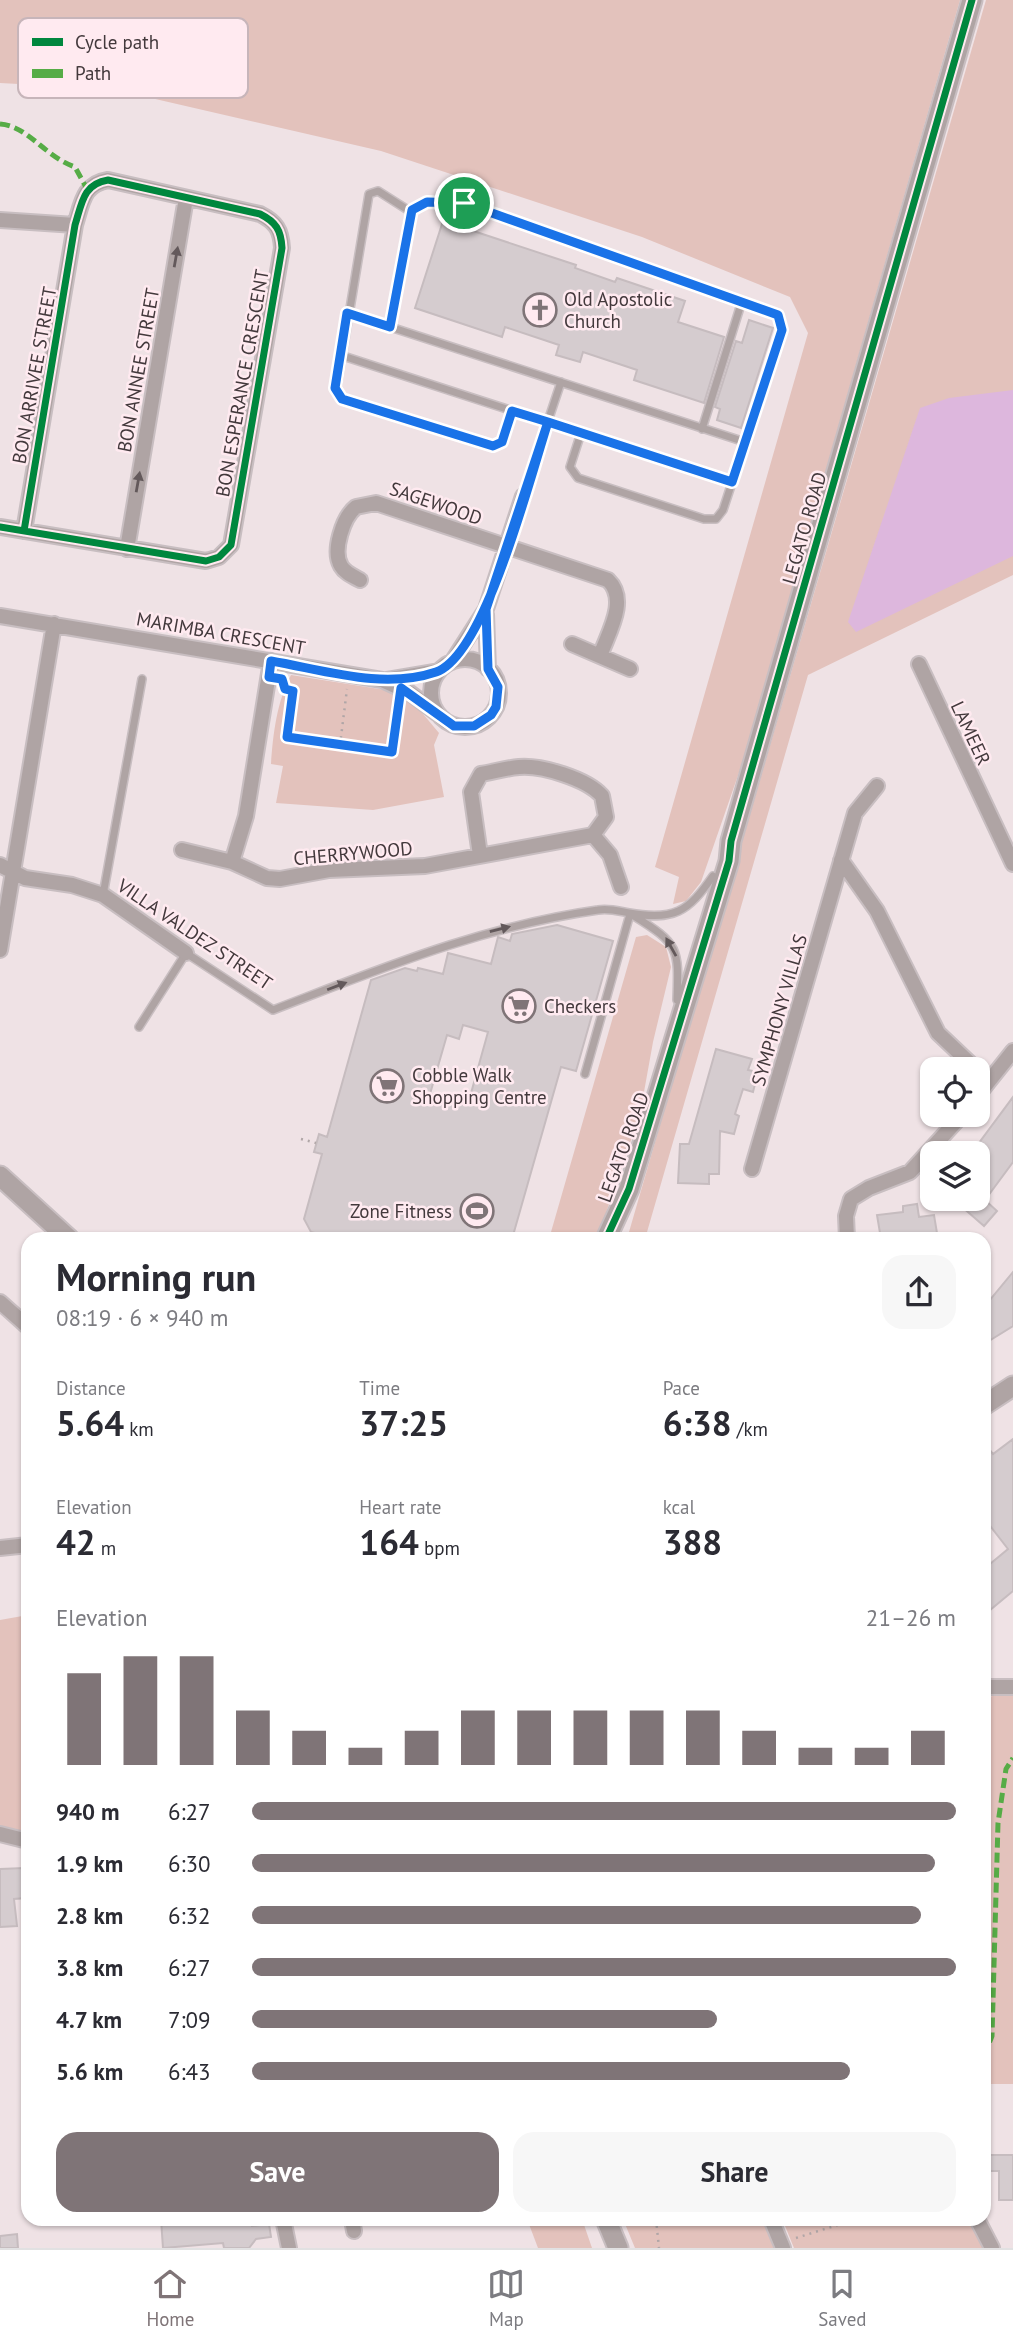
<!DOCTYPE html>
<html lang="en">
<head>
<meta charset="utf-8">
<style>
  body { margin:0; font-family:"PT Sans",sans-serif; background:#f7f7f7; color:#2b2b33; height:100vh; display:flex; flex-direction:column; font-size:26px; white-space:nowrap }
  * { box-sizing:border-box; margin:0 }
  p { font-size:23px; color:#7c7c81 }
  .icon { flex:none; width:38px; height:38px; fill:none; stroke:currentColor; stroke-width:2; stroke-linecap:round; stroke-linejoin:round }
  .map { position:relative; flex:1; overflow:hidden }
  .drawer { position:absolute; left:21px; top:1232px; width:970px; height:994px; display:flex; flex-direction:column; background:#fff; border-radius:21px; box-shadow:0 2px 5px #0004 }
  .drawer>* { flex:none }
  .buttons { position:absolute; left:920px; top:1057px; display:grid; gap:14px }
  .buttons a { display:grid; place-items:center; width:70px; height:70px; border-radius:14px; background:#fff; box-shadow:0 2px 5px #0004; font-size:35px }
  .pin { position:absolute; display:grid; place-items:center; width:60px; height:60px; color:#fff; margin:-30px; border:4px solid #fff; border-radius:50%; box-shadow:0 2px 7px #0007 }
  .round { display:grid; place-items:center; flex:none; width:74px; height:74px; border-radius:21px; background:#f7f7f7 }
  .headline { display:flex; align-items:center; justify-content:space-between; height:119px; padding:0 35px }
  h1 { font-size:38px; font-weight:700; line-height:52px }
  .figures { display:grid; grid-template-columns:repeat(3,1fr); gap:10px; height:119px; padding:7px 35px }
  .figures div { display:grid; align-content:center }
  .figures b { font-size:35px; font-weight:700 }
  .figures small { font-size:19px; font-weight:400 }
  .figures p { font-size:19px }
  .chart { height:196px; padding:14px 35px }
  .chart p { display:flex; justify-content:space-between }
  .chart svg { width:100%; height:126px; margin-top:7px; stroke:#7f7477; stroke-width:6 }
  .cta { display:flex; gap:14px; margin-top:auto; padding:14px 35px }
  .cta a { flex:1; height:80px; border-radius:21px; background:#7f7477; color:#fff; font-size:28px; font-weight:700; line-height:80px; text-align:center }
  .cta a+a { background:#f7f7f7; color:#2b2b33 }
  ul { padding:0 35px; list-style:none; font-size:23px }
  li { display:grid; grid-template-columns:112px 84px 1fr; align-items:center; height:52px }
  li i { height:18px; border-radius:9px; background:#7f7477 }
  .dock { display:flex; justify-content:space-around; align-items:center; height:98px; border-top:2px solid #e1e1e2; background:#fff; font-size:19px; color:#7c7c81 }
  .dock a { display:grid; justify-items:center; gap:4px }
  .dock .current { color:#7f7477 }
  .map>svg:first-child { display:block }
  .green { fill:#e3c2bc }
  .water { fill:#ddb7dd }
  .building { fill:#d5cccf; stroke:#c6bcbf; stroke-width:2; fill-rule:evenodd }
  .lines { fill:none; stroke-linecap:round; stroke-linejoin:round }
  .service-casing { stroke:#c8bec1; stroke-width:10 }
  .minor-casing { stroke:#c8bec1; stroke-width:18 }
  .tertiary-casing { stroke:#c8bec1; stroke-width:23 }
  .path { stroke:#b0a6a7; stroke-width:2.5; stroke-dasharray:2 5; stroke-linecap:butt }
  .service { stroke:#afa4a4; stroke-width:7 }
  .minor { stroke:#afa4a4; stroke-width:14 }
  .tertiary { stroke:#afa4a4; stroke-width:19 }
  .quiet { stroke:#56ac46; stroke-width:5; stroke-dasharray:10 5; stroke-linecap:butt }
  .cycleway-casing { stroke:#ffeaf0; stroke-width:11 }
  .cycleway { stroke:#00873e; stroke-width:7 }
  .oneway { fill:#63595b }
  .route-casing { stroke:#fff; stroke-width:14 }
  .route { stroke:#1a73e8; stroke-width:9 }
  .labels { text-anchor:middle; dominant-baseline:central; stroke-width:5; stroke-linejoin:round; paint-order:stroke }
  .poi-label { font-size:19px; fill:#43393c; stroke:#ffeaf0; text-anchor:start }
  .street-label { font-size:19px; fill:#43393c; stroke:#ffeaf0 }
  .key { fill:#ffeaf0; stroke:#c7b5ba; stroke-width:2 }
  .key-label { font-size:19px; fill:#43393c }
</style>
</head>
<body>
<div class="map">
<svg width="1013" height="2248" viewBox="0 0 1013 2248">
  <rect width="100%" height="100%" fill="#efe2e5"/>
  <path class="green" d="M0,0H960L743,761L701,882L686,901L673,904L679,877L655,867L808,333L790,297L642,237L381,151L112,89L0,83Z
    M986,0H1013V575L808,675L645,1239H627Z
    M291,675L392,691L413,702L439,733L434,745L444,797L373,810L276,803L283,766L271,764C273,734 277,701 291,675Z
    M647,935L666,947L671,967L653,1042L640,1114L597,1239H549L636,937Z
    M28,1615V1832L0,1826V1620Z
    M993,1696H1013V2084H984V1698Z
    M527,2219H582L592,2248H538Z
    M623,2219H762L774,2248H635Z
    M787,2219H968L985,2248H794L783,2221Z"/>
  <path class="water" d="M1013,390V556L856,632L848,622L920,408L949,398Z"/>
  <path class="building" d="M443,221L576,265L575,268L615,282L617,278L685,301L678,322L724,337L704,403L634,380L637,370L583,352L580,362L556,355L559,345L505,327L502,337L415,308Z
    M749,320L773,328L741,428L717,420L720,409L715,407L736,341L742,343Z
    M557,925L613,941L576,1071L561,1067L512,1239H337L311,1232L304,1219L322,1154L314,1152L319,1134L327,1137L371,980L405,968L417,971L418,968L443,974L448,953L491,964L498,937L510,941L512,934ZM463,1025L488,1032L468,1104L430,1094L447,1035L459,1039Z
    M716,1049L752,1059L748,1070L758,1072L753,1092L743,1089L735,1114L739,1116L734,1134L720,1131L719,1174H709V1184L678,1183L680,1144H689Z
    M1013,1097V1162L985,1200L997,1211L984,1226L953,1199H978V1149L976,1147Z
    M917,1204L919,1217L934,1215L938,1239H881L877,1215L903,1212V1206Z
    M1013,1272V1326L984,1344V1307Z
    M1013,1439V1591L984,1615V1569L1008,1549L984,1518V1443L993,1454Z
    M24,1868L26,1898L14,1899L17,1926L0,1927V1869Z
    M990,2155H1013V2200H999V2171H990Z
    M161,2219H251L252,2226L269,2224L271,2237L256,2239L249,2248H224L223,2243L163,2248Z
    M17,2234L18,2248H0V2236Z"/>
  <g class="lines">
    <defs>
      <path id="service" d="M411,212L378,191L369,194L336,393L342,399L493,446L502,442L512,411
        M347,313L745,442
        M390,327L409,216C419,196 445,199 464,203L774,313L781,320L782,330L723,510L716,519H704L578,478L570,467L581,433
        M340,355L732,482
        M702,429L742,301
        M523,496L561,382
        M103,895L142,679
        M634,916C679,944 679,948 677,1000
        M139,1027L186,953L273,1010C380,969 483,926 598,910C609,908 618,911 629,913C674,921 688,912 713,876
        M585,1074L630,914"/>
      <path id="minor" d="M0,220L75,225
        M0,527L206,561L219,557L231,545L282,248C281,230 276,222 260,214L108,180C83,184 82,203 75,225L24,531
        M127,549L186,198
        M360,580C353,576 345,573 341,566C332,551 343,517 356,507L376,503L608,580C629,600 608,633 600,656
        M486,614L488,669
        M0,616L382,680L410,693L438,714
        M572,644L630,669
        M431 693a34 34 0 1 1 68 0a34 34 0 1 1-68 0Z
        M271,661L246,816L232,862L267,878L280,879L329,870L425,866L593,835L606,817L602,796C587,779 542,765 519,767C506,768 493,772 481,774L471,792L480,855
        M452,662L486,609L523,496
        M919,664L1013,864
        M386,680L439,671
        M593,835L610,855L621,887
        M182,850L232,862
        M841,860L877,911L938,1033L976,1069
        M0,865L25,878L72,885L103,895L186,953
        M0,950L54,624
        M978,1095L1013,1051
        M752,1169L855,813L877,786
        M847,1239L846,1216L851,1199L869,1188L910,1172L962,1115
        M0,1302L28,1327
        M0,1548L28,1545
        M984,1687H1013
        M0,1834L28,1841
        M283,2219L289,2248
        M352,2219L354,2231
        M771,2219L783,2248
        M977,2219L992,2248"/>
      <path id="tertiary" d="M0,1176L69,1239
        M606,1239L629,1189L729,861L731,841L972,0
        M984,1405L1013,1386
        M606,2219L618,2248"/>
    </defs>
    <use href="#service" class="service-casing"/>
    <use href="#minor" class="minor-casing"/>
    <use href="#tertiary" class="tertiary-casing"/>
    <path class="path" d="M284,685L285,689L293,691L287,737L392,752L399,706
      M340,745L347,689
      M301,1139L316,1143
      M656,2219L659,2248
      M796,2238L857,2219"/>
    <use href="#service" class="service"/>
    <use href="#minor" class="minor"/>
    <use href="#tertiary" class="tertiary"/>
    <path class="quiet" d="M0,124C28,126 44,156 75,167L87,189
      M984,2056L992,2036L998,1823L1006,1769L1013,1758"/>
    <defs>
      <path id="cycleway" d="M0,527L206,561L219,557L231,545L282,248C281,230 276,222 260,214L108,180C83,184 82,203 75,225L24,531
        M606,1239L629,1189L729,861L731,841L972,0"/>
    </defs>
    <use href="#cycleway" class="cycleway-casing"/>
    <use href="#cycleway" class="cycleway"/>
  </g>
  <defs><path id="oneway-solid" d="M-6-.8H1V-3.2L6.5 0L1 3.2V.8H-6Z" transform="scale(1.75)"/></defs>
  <g class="oneway">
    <use href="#oneway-solid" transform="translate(176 257) rotate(-80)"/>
    <use href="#oneway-solid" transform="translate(138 482) rotate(-80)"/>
    <use href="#oneway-solid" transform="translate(500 929) rotate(-14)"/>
    <use href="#oneway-solid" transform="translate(671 947) rotate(-119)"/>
    <use href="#oneway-solid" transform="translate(337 986) rotate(-21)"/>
  </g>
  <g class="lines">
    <defs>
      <path id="route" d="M464,203L427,202L412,210L390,327L347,313L335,388L342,399L493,446L502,442L512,411L548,422C531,473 486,655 436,672C383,690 324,670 271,661L269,677L282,679L285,689L293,691L287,737L392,752L401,688L454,726H474L491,715L496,707L498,687L488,669L486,609L548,422L732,482L782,330L778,315L464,203"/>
    </defs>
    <use href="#route" class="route-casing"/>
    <use href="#route" class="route"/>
  </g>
  <defs>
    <symbol id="church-ring" viewBox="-11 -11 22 22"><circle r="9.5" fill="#ffeaf0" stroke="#7f7477" stroke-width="1.5"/><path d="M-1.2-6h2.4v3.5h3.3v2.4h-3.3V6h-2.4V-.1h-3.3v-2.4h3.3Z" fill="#7f7477"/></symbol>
    <symbol id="supermarket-ring" viewBox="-11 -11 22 22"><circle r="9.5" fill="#ffeaf0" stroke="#7f7477" stroke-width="1.5"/><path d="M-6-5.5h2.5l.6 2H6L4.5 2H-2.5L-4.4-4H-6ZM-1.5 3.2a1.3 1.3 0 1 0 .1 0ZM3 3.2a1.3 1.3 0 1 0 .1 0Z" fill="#7f7477"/></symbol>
    <symbol id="stadium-ring" viewBox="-11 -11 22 22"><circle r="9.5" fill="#ffeaf0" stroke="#7f7477" stroke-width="1.5"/><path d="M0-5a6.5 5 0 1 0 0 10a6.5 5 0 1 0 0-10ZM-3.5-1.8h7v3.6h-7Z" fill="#7f7477"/></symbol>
  </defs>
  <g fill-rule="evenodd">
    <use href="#church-ring" x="521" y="291" width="38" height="38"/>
    <use href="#supermarket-ring" x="500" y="987" width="38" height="38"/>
    <use href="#supermarket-ring" x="368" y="1067" width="38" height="38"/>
    <use href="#stadium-ring" x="458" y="1192" width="38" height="38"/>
  </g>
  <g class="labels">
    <g class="poi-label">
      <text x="564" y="299">Old Apostolic<tspan x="564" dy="22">Church</tspan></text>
      <text x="544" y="1006">Checkers</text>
      <text x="412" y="1075">Cobble Walk<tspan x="412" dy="22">Shopping Centre</tspan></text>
      <text x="452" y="1211" text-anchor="end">Zone Fitness</text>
    </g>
    <g class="street-label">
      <text transform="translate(138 370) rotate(-80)">BON ANNEE STREET</text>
      <text transform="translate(34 375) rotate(-80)">BON ARRIVEE STREET</text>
      <text transform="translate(242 383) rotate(-80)">BON ESPERANCE CRESCENT</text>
      <text transform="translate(436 503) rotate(19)">SAGEWOOD</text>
      <text transform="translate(804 528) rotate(-74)">LEGATO ROAD</text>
      <text transform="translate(221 633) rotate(10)">MARIMBA CRESCENT</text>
      <text transform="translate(971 733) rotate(65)">LAMEER</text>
      <text transform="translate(353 853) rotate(-5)">CHERRYWOOD</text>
      <text transform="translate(195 934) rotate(34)">VILLA VALDEZ STREET</text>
      <text transform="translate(779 1010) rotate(-74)">SYMPHONY VILLAS</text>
      <text transform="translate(623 1147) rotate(-70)">LEGATO ROAD</text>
    </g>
  </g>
  <rect x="18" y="18" width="230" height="80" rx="10" class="key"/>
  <rect x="32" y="38" width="31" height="8" fill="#00873e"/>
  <rect x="32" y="69" width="31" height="9" fill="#56ac46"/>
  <g class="key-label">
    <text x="75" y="49">Cycle path</text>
    <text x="75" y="80">Path</text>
  </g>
</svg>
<div class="buttons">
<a><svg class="icon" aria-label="locate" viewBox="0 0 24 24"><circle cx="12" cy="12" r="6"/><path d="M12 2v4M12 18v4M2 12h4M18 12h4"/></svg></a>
<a><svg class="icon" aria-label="layers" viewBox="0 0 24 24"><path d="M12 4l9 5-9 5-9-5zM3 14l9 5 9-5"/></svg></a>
</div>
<div class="pin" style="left:464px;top:203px;background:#1e9e55"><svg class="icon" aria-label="arrive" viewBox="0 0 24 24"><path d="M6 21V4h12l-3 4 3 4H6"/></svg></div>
<section class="drawer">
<div class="headline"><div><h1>Morning run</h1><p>08:19 · 6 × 940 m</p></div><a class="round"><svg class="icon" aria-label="share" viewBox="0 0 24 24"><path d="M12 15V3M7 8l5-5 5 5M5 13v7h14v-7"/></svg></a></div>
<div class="figures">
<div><p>Distance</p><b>5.64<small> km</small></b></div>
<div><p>Time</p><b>37:25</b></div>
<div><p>Pace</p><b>6:38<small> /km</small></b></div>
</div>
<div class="figures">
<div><p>Elevation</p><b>42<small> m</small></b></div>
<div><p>Heart rate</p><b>164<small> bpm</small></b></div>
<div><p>kcal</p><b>388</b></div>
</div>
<div class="chart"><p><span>Elevation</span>21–26 m</p>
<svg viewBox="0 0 160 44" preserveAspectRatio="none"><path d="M5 44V12M15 44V6M25 44V6M35 44V25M45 44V32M55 44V38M65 44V32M75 44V25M85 44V25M95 44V25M105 44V25M115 44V25M125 44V32M135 44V38M145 44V38M155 44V32"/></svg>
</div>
<ul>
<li><b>940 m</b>6:27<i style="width:100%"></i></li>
<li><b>1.9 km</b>6:30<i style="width:97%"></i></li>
<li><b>2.8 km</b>6:32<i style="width:95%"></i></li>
<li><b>3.8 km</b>6:27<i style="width:100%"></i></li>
<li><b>4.7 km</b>7:09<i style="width:66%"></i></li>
<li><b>5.6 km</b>6:43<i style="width:85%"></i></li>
</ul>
<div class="cta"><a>Save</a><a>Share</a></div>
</section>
</div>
<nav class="dock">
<a class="current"><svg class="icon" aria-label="home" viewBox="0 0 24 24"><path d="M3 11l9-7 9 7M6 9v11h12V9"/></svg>Home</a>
<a><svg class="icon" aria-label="map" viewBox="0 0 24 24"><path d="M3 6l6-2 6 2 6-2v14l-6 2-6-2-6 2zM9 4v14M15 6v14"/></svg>Map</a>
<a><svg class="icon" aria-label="saved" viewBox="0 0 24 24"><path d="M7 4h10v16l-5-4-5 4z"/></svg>Saved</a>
</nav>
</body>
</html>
